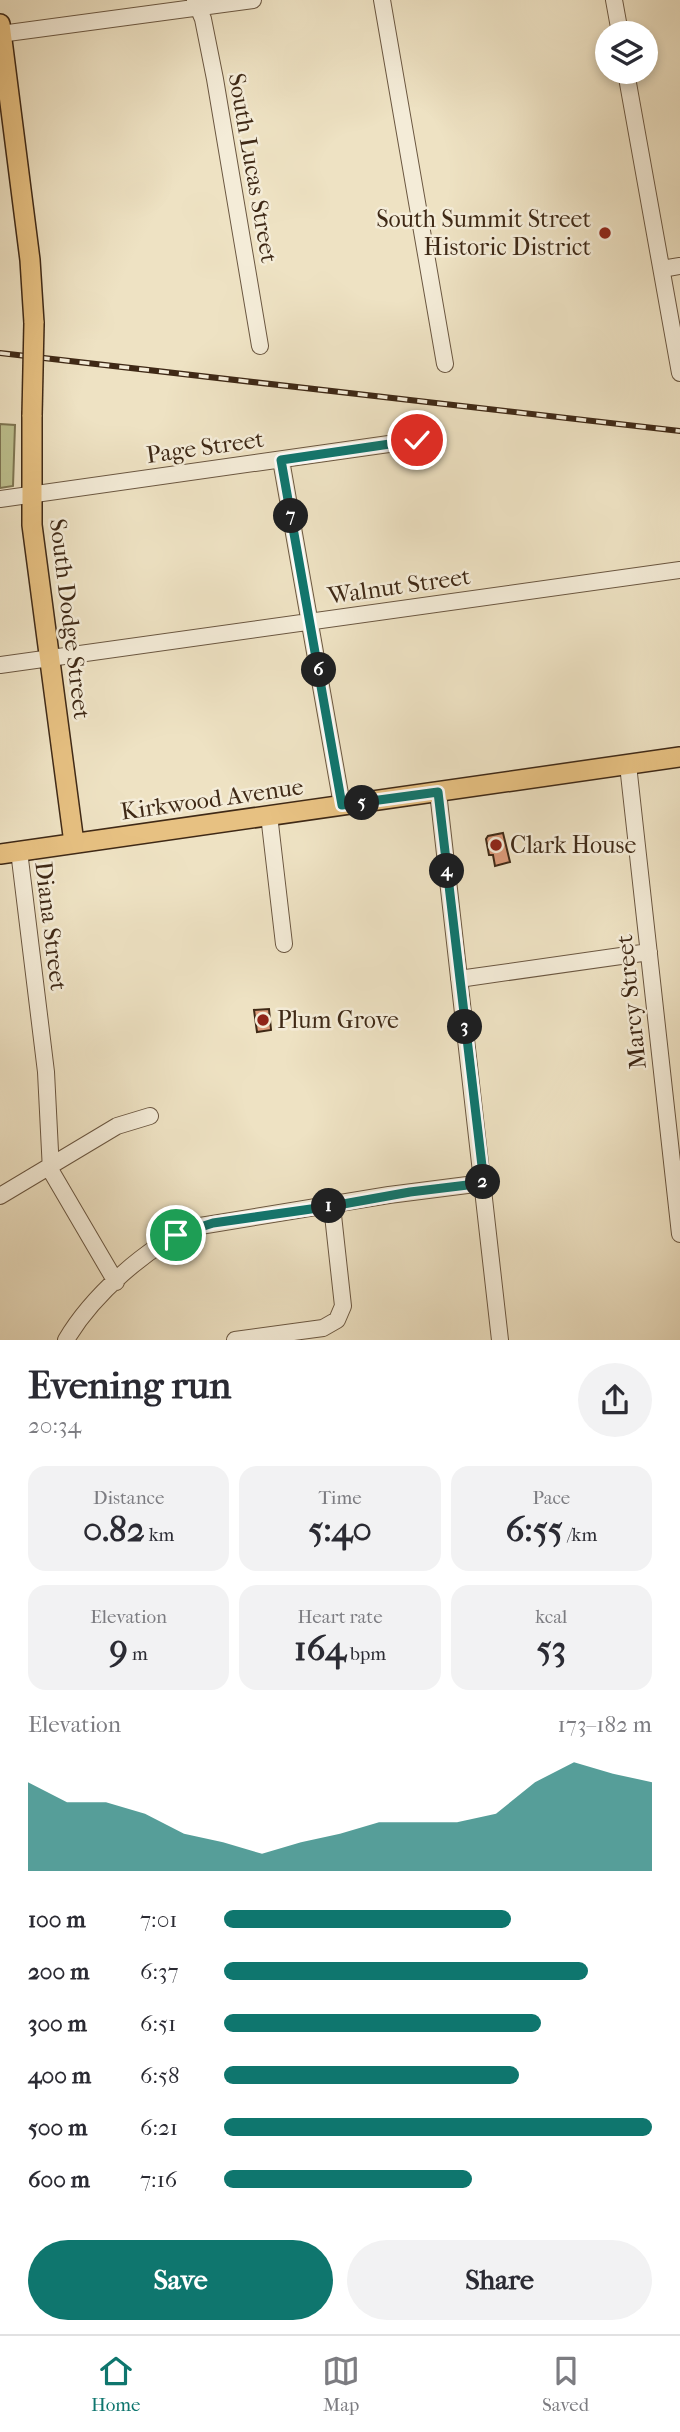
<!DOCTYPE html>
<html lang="en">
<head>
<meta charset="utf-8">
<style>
  body { margin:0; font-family:"IM FELL French Canon",serif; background:#f2f2f3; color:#2b2b33; height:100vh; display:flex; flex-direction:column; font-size:26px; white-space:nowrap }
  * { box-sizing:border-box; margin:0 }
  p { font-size:23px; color:#7c7c81 }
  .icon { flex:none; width:38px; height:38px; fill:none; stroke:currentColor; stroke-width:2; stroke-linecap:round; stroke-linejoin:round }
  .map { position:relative; height:1340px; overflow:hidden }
  .sheet { display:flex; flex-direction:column; background:#fff; flex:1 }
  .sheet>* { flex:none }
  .controls { position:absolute; left:595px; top:21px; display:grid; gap:14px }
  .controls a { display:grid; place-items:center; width:63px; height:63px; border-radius:50%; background:#fff; box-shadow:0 4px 10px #0003; font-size:35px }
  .pin { position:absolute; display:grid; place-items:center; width:60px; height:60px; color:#fff; margin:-30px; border:4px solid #fff; border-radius:50%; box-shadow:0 2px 7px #0007 }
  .km { position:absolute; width:35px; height:35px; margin:-18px; border-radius:50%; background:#222; color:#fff; font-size:19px; line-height:35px; text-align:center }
  .round { display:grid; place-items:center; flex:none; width:74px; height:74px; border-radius:37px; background:#f2f2f3 }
  .overview { display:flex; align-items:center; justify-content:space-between; height:119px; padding:0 28px }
  h1 { font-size:38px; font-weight:700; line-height:52px }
  .figures { display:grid; grid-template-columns:repeat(3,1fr); gap:10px; height:119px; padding:7px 28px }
  .figures div { display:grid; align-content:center; border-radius:18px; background:#f2f2f3; text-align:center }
  .figures b { font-size:35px; font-weight:700 }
  .figures small { font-size:19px; font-weight:400 }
  .figures p { font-size:19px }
  .chart { height:196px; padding:14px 28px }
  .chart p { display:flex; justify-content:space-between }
  .chart svg { width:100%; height:126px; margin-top:7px; fill:#0f766e; opacity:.7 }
  .button { display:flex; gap:14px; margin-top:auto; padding:14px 28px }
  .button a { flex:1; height:80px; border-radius:42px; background:#0f766e; color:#fff; font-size:28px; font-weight:700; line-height:80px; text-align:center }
  .button a+a { background:#f2f2f3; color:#2b2b33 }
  ul { padding:0 28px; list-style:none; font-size:23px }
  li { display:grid; grid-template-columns:112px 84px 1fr; align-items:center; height:52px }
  li i { height:18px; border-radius:9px; background:#0f766e }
  .dock { display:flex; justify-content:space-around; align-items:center; height:98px; border-top:2px solid #e1e1e2; background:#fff; font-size:19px; color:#7c7c81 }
  .dock a { display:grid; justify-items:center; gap:4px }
  .dock .current { color:#0f766e }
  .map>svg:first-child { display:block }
  .green { fill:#bec290; stroke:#7e7653; stroke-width:2 }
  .building { fill:#dd9b7a; stroke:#3f2916; stroke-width:2 }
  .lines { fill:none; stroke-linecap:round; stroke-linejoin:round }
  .minor-casing { stroke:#6b5741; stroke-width:18 }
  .major-casing { stroke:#3f2916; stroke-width:22 }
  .minor { stroke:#f4ecd8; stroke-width:16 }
  .major { stroke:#e7c182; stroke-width:19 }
  .rail-casing { stroke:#3f2916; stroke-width:6 }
  .rail { stroke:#f4ecd8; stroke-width:3.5; stroke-dasharray:10; stroke-linecap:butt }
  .major-bridge-casing { stroke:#3f2916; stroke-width:22; stroke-linecap:butt }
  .major-bridge { stroke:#e7c182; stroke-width:19 }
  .route-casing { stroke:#fff; stroke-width:14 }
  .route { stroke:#0f766e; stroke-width:9 }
  .poi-dot { fill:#8f2418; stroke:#f4ecd8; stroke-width:2.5 }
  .labels { text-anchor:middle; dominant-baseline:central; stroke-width:5; stroke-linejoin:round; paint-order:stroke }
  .street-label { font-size:24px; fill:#3f2916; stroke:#f4ecd8 }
  .poi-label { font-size:24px; fill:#3f2916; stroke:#f4ecd8; text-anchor:start }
</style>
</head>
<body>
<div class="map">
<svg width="680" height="1340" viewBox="0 0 680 1340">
  <rect width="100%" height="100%" fill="#eee2c3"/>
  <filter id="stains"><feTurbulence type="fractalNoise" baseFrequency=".00286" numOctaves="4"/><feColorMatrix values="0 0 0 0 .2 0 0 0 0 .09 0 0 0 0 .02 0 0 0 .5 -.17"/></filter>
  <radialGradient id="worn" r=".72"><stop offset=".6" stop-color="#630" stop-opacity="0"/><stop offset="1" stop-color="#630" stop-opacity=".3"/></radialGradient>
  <path class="green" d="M0,424L15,425L13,486L0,488Z"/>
  <path class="building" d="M503,833L510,862L495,866L493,855H489L486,839L488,836Z
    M269,1009L271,1030L257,1032L254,1010Z"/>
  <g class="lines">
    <defs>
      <path id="minor" d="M195,0L203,19L215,79L260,346
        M382,0L445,364
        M614,0L620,33
        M0,34L253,0
        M626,72L680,373
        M662,269L680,266
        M281,460L342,805
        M0,499L417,440
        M0,665L680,570
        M628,765L680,1234
        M438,792L500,1340
        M269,815L284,944
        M19,851L46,1072L51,1171L116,1282
        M459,979L649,952
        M0,1196L117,1126L150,1116
        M66,1340C92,1296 147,1246 194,1227L389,1195L483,1183
        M235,1340L323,1328L337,1320L343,1306L332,1206"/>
      <path id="major" d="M0,24L30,260L34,323
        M32,415V525L74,843
        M0,854L680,757"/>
    </defs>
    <use href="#minor" class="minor-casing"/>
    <use href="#major" class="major-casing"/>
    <use href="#minor" class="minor"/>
    <use href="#major" class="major"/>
    <defs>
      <path id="rail" d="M0,353L680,431"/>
    </defs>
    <use href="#rail" class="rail-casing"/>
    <use href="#rail" class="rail"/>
    <defs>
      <path id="major-bridge" d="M32,415L34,323"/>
    </defs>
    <use href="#major-bridge" class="major-bridge-casing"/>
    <use href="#major-bridge" class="major-bridge"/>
  </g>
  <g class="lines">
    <defs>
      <path id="route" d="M176,1235L213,1223L332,1206L410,1192L484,1183L438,792L342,805L281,460L417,440"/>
    </defs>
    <use href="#route" class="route-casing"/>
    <use href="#route" class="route"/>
  </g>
  <g class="poi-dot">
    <circle cx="605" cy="233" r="7"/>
    <circle cx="496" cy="845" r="7"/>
    <circle cx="263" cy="1020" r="7"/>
  </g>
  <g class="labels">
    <g class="street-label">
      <text transform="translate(253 168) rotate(80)">South Lucas Street</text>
      <text transform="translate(205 447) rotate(-8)">Page Street</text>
      <text transform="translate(399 586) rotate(-8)">Walnut Street</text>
      <text transform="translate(70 619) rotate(83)">South Dodge Street</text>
      <text transform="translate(212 799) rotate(-8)">Kirkwood Avenue</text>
      <text transform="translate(51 926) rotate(83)">Diana Street</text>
      <text transform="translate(631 1002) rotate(-96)">Marcy Street</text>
    </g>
    <g class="poi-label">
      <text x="591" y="219" text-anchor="end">South Summit Street<tspan x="591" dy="28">Historic District</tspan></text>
      <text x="510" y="845">Clark House</text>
      <text x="277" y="1020">Plum Grove</text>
    </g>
  </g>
  <rect width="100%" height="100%" filter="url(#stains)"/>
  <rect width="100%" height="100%" fill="url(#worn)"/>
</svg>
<div class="controls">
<a><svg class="icon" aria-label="layers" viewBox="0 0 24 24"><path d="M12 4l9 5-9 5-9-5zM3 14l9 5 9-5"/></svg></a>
</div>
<div class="pin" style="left:176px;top:1235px;background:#1e9e55"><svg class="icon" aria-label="arrive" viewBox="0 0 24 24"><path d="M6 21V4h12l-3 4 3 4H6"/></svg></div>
<div class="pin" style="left:417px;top:440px;background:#d93025"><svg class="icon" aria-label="check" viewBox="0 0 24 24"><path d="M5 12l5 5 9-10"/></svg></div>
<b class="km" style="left:329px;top:1206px">1</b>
<b class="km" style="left:483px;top:1182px">2</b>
<b class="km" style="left:465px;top:1027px">3</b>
<b class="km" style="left:447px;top:871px">4</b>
<b class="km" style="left:362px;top:803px">5</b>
<b class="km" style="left:319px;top:670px">6</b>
<b class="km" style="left:291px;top:516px">7</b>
</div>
<section class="sheet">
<div class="overview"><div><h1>Evening run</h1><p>20:34</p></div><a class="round"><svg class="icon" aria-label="share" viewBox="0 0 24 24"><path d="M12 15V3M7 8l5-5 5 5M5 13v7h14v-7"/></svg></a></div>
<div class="figures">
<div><p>Distance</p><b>0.82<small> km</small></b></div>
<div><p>Time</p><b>5:40</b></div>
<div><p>Pace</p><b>6:55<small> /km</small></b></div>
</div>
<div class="figures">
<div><p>Elevation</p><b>9<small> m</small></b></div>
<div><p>Heart rate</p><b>164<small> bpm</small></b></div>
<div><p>kcal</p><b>53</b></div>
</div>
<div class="chart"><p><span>Elevation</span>173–182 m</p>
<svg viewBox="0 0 160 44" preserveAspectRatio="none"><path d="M0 44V13L10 20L20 20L30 24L40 31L50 34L60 38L70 34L80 31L90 27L100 27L110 27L120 24L130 13L140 6L150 10L160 13V44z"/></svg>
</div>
<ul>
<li><b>100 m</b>7:01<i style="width:67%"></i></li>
<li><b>200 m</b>6:37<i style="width:85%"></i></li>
<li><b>300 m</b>6:51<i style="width:74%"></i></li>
<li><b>400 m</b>6:58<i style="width:69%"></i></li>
<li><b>500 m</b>6:21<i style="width:100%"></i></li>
<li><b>600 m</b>7:16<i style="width:58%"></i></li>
</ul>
<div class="button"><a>Save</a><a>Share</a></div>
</section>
<nav class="dock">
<a class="current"><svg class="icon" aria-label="home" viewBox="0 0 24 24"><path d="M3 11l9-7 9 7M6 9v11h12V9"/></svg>Home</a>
<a><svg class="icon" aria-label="map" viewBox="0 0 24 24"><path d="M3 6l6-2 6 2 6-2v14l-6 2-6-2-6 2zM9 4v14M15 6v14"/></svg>Map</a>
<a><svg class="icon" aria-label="saved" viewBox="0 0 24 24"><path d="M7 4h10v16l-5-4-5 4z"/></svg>Saved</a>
</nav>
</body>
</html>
